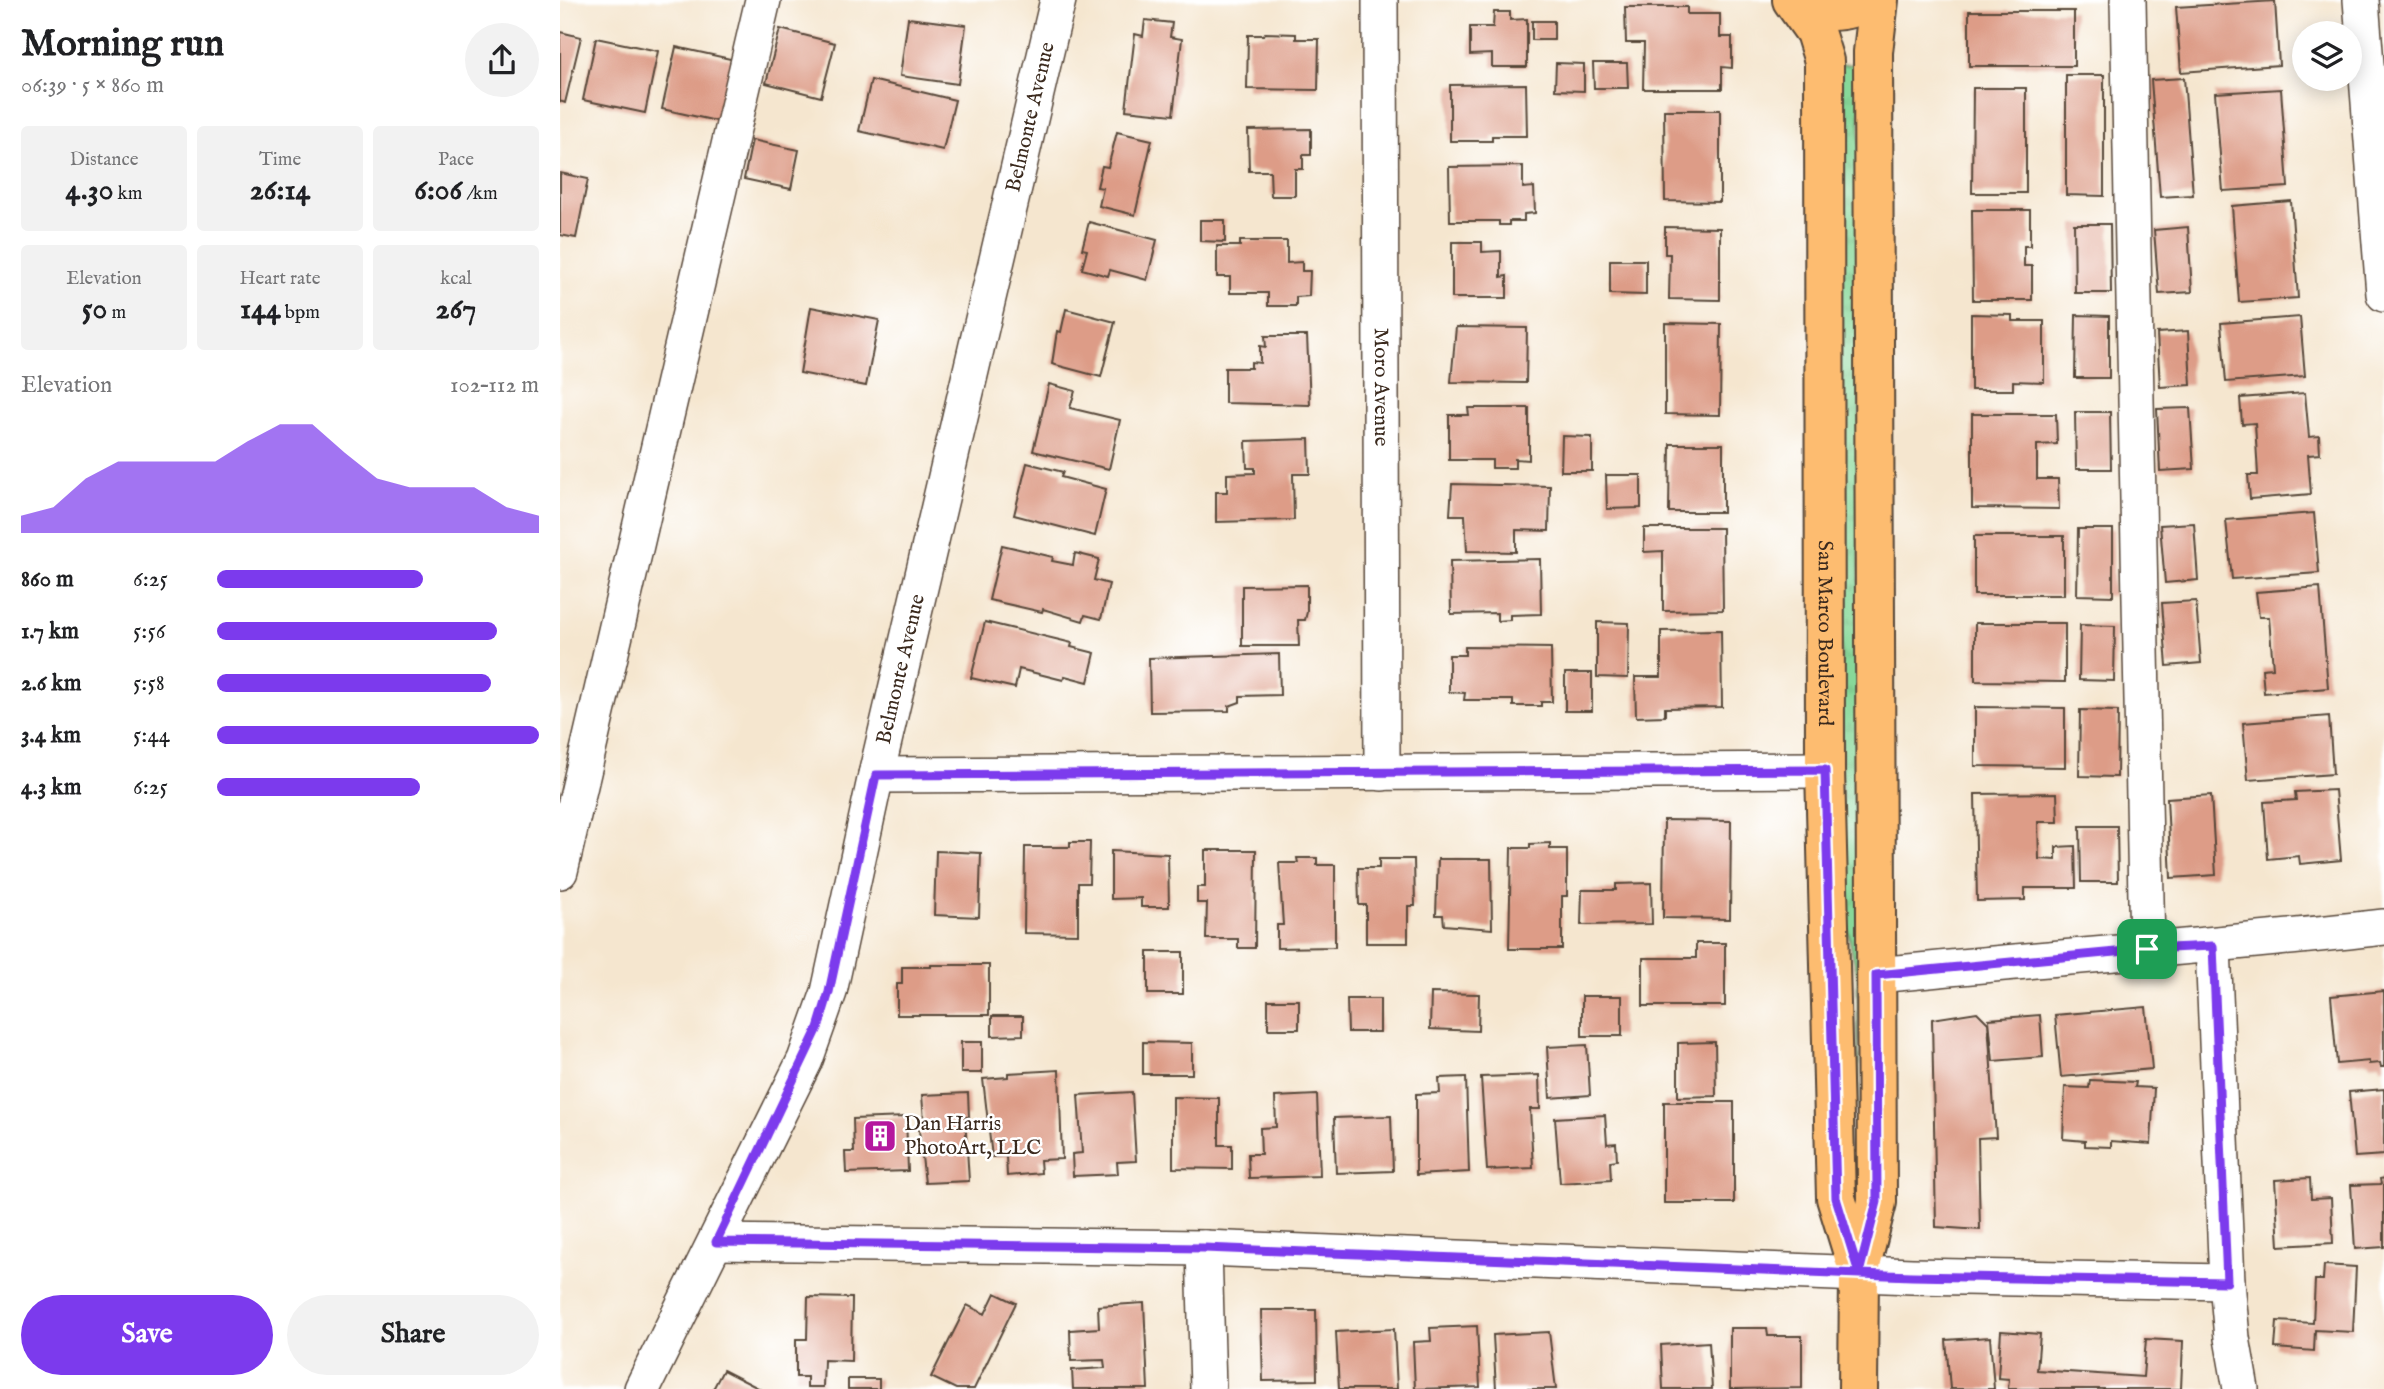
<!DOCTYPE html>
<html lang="en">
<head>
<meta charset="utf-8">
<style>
  body { margin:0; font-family:"IM FELL English",serif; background:#f2f2f2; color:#202124; height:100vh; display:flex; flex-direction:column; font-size:26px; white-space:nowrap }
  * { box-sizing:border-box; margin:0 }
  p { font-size:23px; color:#757577 }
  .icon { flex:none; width:38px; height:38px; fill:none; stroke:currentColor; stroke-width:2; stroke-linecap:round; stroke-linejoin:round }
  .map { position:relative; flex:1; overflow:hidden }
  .panel { display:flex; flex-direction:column; background:#fff; width:560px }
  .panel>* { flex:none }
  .buttons { position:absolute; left:1732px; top:21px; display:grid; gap:14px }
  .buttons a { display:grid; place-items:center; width:70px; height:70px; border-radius:50%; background:#fff; box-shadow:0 4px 18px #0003; font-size:35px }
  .pin { position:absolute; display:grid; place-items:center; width:60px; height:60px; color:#fff; margin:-30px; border-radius:14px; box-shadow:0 4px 10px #0006 }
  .round { display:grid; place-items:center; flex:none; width:74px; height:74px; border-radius:37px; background:#f2f2f2 }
  .overview { display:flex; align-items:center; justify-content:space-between; height:119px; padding:0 21px }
  h1 { font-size:38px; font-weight:700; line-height:52px }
  .figures { display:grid; grid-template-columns:repeat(3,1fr); gap:10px; height:119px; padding:7px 21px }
  .figures div { display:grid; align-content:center; border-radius:7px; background:#f2f2f2; text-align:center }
  .figures b { font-size:30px; font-weight:700 }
  .figures small { font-size:19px; font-weight:400 }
  .figures p { font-size:19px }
  .chart { height:196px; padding:14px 21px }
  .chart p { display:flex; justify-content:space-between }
  .chart svg { width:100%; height:126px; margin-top:7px; fill:#7c3aed; opacity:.7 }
  .button { display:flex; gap:14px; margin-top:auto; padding:14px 21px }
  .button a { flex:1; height:80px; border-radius:42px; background:#7c3aed; color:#fff; font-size:28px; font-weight:700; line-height:80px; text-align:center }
  .button a+a { background:#f2f2f2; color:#202124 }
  ul { padding:0 21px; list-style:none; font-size:23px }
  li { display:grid; grid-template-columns:112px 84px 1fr; align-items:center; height:52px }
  li i { height:18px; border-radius:9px; background:#7c3aed }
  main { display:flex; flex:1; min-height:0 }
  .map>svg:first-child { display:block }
  .grass { fill:url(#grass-tufts); stroke:#61815c; stroke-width:2 }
  .building { fill:#dd9c87 }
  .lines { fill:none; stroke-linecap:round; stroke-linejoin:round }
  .minor-casing { stroke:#574639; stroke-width:38 }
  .major-casing { stroke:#574639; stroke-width:42 }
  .minor { stroke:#fff; stroke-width:35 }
  .major { stroke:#fdbc70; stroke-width:38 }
  .route-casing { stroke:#fff; stroke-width:14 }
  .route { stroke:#7c3aed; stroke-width:9 }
  .labels { text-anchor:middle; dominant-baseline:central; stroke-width:5; stroke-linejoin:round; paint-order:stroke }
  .street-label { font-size:21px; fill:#3b2a1e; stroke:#fff }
  .poi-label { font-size:21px; fill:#3b2a1e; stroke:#fff; text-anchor:start }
</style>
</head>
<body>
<main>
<section class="panel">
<div class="overview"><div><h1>Morning run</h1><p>06:39 · 5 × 860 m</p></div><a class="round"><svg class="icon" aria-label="share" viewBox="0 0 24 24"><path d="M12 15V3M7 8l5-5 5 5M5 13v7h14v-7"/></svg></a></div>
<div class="figures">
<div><p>Distance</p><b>4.30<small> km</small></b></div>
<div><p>Time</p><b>26:14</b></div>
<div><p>Pace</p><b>6:06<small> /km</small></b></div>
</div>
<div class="figures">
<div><p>Elevation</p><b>50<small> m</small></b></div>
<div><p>Heart rate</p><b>144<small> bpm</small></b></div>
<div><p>kcal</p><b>267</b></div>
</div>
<div class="chart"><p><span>Elevation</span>102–112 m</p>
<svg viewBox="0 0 160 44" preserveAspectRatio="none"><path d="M0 44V38L10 35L20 25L30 19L40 19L50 19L60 19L70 12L80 6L90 6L100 16L110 25L120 28L130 28L140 28L150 35L160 38V44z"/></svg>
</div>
<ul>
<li><b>860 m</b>6:25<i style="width:64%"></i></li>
<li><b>1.7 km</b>5:56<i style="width:87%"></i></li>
<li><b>2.6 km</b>5:58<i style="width:85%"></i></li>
<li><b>3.4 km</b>5:44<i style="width:100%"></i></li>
<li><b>4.3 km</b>6:25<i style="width:63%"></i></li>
</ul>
<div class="button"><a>Save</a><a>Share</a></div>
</section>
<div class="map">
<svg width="1824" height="1389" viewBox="0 0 1824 1389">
  <defs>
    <pattern id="grass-tufts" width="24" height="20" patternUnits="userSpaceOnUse" patternTransform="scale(1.75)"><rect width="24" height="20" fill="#87d899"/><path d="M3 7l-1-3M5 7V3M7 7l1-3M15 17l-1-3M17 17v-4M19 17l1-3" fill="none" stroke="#75ba83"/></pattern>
  </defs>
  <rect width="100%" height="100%" fill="#fff"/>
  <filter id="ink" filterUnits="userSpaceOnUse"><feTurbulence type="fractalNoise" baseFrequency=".0143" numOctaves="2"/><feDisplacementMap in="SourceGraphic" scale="14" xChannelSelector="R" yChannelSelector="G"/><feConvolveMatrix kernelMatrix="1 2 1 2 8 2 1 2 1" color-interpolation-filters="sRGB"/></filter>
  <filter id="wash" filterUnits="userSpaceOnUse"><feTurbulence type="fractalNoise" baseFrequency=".00686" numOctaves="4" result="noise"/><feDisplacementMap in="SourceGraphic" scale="28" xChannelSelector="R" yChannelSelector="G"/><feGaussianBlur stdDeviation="1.57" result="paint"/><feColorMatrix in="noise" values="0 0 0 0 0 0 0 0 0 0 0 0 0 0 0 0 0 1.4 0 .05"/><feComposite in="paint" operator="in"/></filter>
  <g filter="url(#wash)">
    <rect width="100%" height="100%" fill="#f5e6cf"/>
    <path class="grass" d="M1300,64L1299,1201L1297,974L1282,905L1278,65Z"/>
    <g id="blocks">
      <path class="building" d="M1715,1L1719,65L1621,72L1616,7Z
        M1065,7H1127V14H1160V37H1172V68L1162,67V89H1083L1084,43H1066Z
        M1409,11H1514V66H1409Z
        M934,12H950V20L967,19V67H932V54L910,55V27H933Z
        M348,18L406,25L398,84L340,76Z
        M585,20L612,23L610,37L622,39L613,115L566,110L575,34L583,36Z
        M972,21H994V40H972Z
        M220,29L275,43L261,97L206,83Z
        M0,32L21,37L5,103L0,101Z
        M705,33L736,34V39H759L758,90L687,89L688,35H704Z
        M36,38L98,51L85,113L23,100Z
        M116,47L175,60L161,122L102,109Z
        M996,63L1024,64V91L995,90Z
        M1033,63H1067L1068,88H1034Z
        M1506,75H1544V196L1506,195Z
        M1624,78L1633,195L1600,197L1591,80Z
        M311,80L395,100L383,150L299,131Z
        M966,84L967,136H932V141H890V85Z
        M1413,88H1466V193H1412Z
        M1721,89L1728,187L1663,191L1655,93Z
        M1104,110H1160V202L1105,201Z
        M751,129V155H743V169H735V196H711L710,171H689L688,130Z
        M557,132L592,140L575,215L539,206L543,188L537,187L542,166L548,167Z
        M192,140L239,150L231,189L184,179Z
        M963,166V188L974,187L975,213L964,214V221H949V225H939V221H890L889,167Z
        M0,173L28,179L16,238L0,235Z
        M1731,201L1738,298L1679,302L1672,206Z
        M1412,210H1470V246H1464V266H1472V300H1413Z
        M640,220H665V242L640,241Z
        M529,222L597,240L587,280L550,270L548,276L522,269L527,250L522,249Z
        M1514,224H1550L1551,293H1515Z
        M1105,227L1160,228V300L1109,299L1110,254H1105Z
        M1628,227L1632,292L1599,294L1594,230Z
        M680,241H727V263L742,262V271H750L749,296L736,297V306H708V293H670V277H657V246H680Z
        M892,242H922V252L941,251V277L947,276V298H892Z
        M1050,260H1086V295L1050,294Z
        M251,307L319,320L306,386L240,373Z
        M506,309L555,322L541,377L492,364L497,331L501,332Z
        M1411,314L1452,315V321H1484V382L1453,381V390H1411Z
        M1516,315L1549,316V378H1515Z
        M1740,317L1745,376L1666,382L1661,323Z
        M1105,323L1161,324L1160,415L1105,414Z
        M896,327L967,328L966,383L891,382Z
        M1628,331L1631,385L1600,387L1597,333Z
        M705,336H747L750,405L665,403V368H691V362L700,363V346L706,347Z
        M489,384L515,391L510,408L560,420L549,469L473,451Z
        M1745,393L1749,437L1759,436L1760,454L1748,455L1751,494L1690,499L1688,475H1698L1695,423L1682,424L1680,398Z
        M908,408H969V460L955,459V468H932V460H889V415H909Z
        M1630,408L1634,469L1600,471L1597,409Z
        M1515,412H1550L1551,469H1516Z
        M1412,414H1496L1497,444L1477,445V479H1498L1499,509L1412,508Z
        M1002,436L1032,437V471H1001Z
        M749,439L750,474H733L734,520L656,522V492H667V474L695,473V468H687L686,441Z
        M1110,444H1163V512H1109Z
        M467,463L503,472L501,477L546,489L535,536L454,515Z
        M1046,475H1081V508L1047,509Z
        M892,484L990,486L989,531L956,530V552L907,551L905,515H890Z
        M1754,513L1759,573L1672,579L1666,520Z
        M1634,523L1638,580L1605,583L1600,525Z
        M1084,528H1162L1163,610L1103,611V551L1084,552Z
        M1518,529H1553V596L1517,595Z
        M1414,536H1504V595H1414Z
        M442,545L493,557L492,561L513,565L515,553L539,559L534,580L549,584L541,619L525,615L523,621L483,609L482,612L429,600Z
        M980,559L981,614L950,615V620L937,621V613L891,614L890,561Z
        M747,585V612L745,620H738L739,646H682V586Z
        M1760,587L1768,688L1704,693L1702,669L1713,668L1709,617H1699L1696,592Z
        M1636,601L1641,663L1607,666L1602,603Z
        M425,622L512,643L511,647L535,653L528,682L505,676L503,680L459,669L455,688L411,678Z
        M1037,622L1069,623L1068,678L1037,677Z
        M1415,623H1505V682L1415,681Z
        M1520,625L1555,626L1554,681L1519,680Z
        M1161,630L1162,707L1105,708V716L1076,717L1075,677H1101V631Z
        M905,647L991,648L992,702H981V706H953V700H904L905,693L889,692V655H905Z
        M719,654L720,695L680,696V702L669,706V711L590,712L589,658Z
        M1005,673H1032V711H1005Z
        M1415,707L1505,708V767L1415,766Z
        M1520,710L1558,711L1557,777L1519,776Z
        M1769,716L1773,774L1688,780L1683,723Z
        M1775,790L1781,860L1740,864L1739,856L1708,859L1704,802L1736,800L1735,792Z
        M1497,793L1498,822H1478L1479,859L1496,860V847L1515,846L1516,888H1465V900L1417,901L1415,794Z
        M1651,795L1656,875L1611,878L1607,798Z
        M1104,820L1171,821L1170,919L1103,918Z
        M1520,826H1557L1558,882H1521Z
        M510,842H530L529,883H518V934L464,933L465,847H510Z
        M990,843V849H1007V896H1002V949H949L951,848H970V844Z
        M645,850H696L695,948H678V939H646L647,903H637V887H645Z
        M376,851L421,853L419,917L374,915Z
        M551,851L608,854L609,907H581V898L551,899Z
        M737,858H757V865H775V947L717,948V925H723L719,863H738Z
        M819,859H854L855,906H848V943H806V905H799L798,868H819Z
        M878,859H931L932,929L884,925L883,915H876Z
        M1091,883L1092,924L1021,925L1022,890H1056V884Z
        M1136,943H1165V1006H1083V958H1136Z
        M588,952H623V994H588Z
        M371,965H429V1015H337V984H342V967H371Z
        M1824,991V1067H1821L1820,1063L1809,1064V1061L1777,1064L1771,996Z
        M871,993L919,994L918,1031L870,1029Z
        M1022,996H1062V1036H1022Z
        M787,999H820V1032H788Z
        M708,1000H739V1029H708Z
        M1586,1007L1592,1069L1501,1077L1495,1015Z
        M1417,1012L1428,1023L1436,1137L1418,1138L1420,1230L1376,1227L1372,1019Z
        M1480,1015L1483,1057L1433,1061L1429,1019Z
        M432,1016H463V1035L432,1036Z
        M401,1042H422V1073H401Z
        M583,1042L632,1043V1074H583Z
        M1155,1042L1156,1096L1118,1097V1043Z
        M1027,1045L1030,1095L990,1098L987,1047Z
        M499,1070L502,1159L480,1160L481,1173L447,1176L446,1156L432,1157L423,1079L448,1077V1073Z
        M979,1075L980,1109H970L973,1168L927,1170L921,1077Z
        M906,1077L909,1172L856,1175V1094L880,1093L879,1078Z
        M1530,1080L1576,1082L1575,1087L1594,1088L1591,1144L1551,1141V1147L1525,1146V1141L1503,1139L1505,1087L1529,1088Z
        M1824,1089V1155L1795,1157L1789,1092Z
        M572,1092L576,1161L557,1162L558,1174L513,1176L512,1154L522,1153L518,1095Z
        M408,1093L409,1117H405L409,1181L365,1183L358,1121H364L362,1095Z
        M757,1095L760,1176L689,1178L688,1154H701L700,1128L716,1127L715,1097Z
        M613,1097L659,1098V1145H672V1169L613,1168Z
        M1104,1102H1174V1203H1104Z
        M1045,1115L1047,1144L1056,1143L1057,1160L1050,1161L1051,1180L1000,1183L995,1118Z
        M831,1116L833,1171L776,1173L774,1118Z
        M346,1117L348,1171L286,1173L285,1152H294L293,1119Z
        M1750,1178L1751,1199L1771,1198L1773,1243L1719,1246L1715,1180Z
        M1824,1178V1247L1795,1249L1791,1185L1821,1184L1820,1179Z
        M1764,1265L1796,1267L1793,1332L1755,1330L1754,1351L1715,1348L1717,1321L1753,1323L1755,1280H1763Z
        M435,1293L456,1303L414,1389H396L371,1377L407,1305L425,1314Z
        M248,1297L292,1298L291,1361L264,1360L263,1387H247V1377H236V1339H247Z
        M584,1303L588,1389H513L512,1370L545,1368L544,1360L511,1361L510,1330L539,1328L538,1306Z
        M701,1310H756L757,1380L703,1381Z
        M917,1326L920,1387L855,1389L853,1342L871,1341L870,1328Z
        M1170,1328H1207L1208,1336H1242V1388L1170,1389Z
        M834,1329L837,1389H779L776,1332Z
        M1441,1331L1480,1334L1477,1370L1583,1377L1586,1339L1623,1341L1621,1389H1448L1449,1379L1438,1378Z
        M989,1332L996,1389H936L933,1335Z
        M1430,1337L1434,1389H1390L1386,1340Z
        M1149,1342L1152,1389H1103L1101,1345Z
        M163,1370L200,1389H153Z
        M288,1379H319V1389H288Z"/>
    </g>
  </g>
  <g filter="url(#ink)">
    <use href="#blocks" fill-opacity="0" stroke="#574639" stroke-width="2"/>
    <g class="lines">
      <defs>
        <g id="minor">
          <path id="s1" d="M820,0L822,773"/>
          <path d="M1568,0L1587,949"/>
          <path d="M1801,0L1824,294"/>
          <path d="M316,775L1265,770"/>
          <path d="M0,871L203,0"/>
          <path d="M1653,946L1667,1282L1672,1338L1681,1389"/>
          <path d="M1316,975C1486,958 1655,946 1824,927"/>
          <path d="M156,1242L644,1248L1352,1276L1667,1282"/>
          <path d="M644,1248L648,1389"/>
          <path id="s2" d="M82,1389L245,1060L269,992L316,775L498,0"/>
        </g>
        <g id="major">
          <path id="s3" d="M1232,0L1255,32L1264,61L1265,770L1276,1198L1299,1273"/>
          <path d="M1234,0C1256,14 1285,15 1308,0"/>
          <path d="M1298,1389L1299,1273L1317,1202L1313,52L1319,0"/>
        </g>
      </defs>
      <use href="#minor" class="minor-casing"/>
      <use href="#major" class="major-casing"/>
      <use href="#minor" class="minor"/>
      <use href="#major" class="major"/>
    </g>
  </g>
  <g class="lines" filter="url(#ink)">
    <defs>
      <path id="route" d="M1587,949L1316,975L1317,1202L1299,1273L1276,1198L1265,770L316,775L269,992L258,1028L156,1242L644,1248L1352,1276L1667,1282L1653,946L1587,949"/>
    </defs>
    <use href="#route" class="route-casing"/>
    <use href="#route" class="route"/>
  </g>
  <defs>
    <symbol id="building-square" viewBox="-11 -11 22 22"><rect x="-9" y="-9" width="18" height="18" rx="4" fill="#b5179e" stroke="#fff"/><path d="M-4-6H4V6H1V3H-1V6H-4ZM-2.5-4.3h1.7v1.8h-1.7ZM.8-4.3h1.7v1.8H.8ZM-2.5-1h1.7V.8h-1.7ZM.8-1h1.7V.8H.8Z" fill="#fff"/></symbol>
  </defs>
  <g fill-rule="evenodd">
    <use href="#building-square" x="301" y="1117" width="38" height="38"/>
  </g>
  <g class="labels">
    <g class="street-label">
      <text stroke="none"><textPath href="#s2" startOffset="1337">Belmonte Avenue</textPath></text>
      <text stroke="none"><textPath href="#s1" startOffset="387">Moro Avenue</textPath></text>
      <text stroke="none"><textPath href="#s3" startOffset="642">San Marco Boulevard</textPath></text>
      <text stroke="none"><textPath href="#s2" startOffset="770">Belmonte Avenue</textPath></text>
    </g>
    <g class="poi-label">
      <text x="344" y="1124">Dan Harris<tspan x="344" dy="24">PhotoArt, LLC</tspan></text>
    </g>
  </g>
</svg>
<div class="buttons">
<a><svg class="icon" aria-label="layers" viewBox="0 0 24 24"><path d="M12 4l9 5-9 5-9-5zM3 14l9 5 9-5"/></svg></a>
</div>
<div class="pin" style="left:1587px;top:949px;background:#1e9e55"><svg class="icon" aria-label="arrive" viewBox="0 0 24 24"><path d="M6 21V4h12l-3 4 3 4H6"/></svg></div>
</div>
</main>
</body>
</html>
